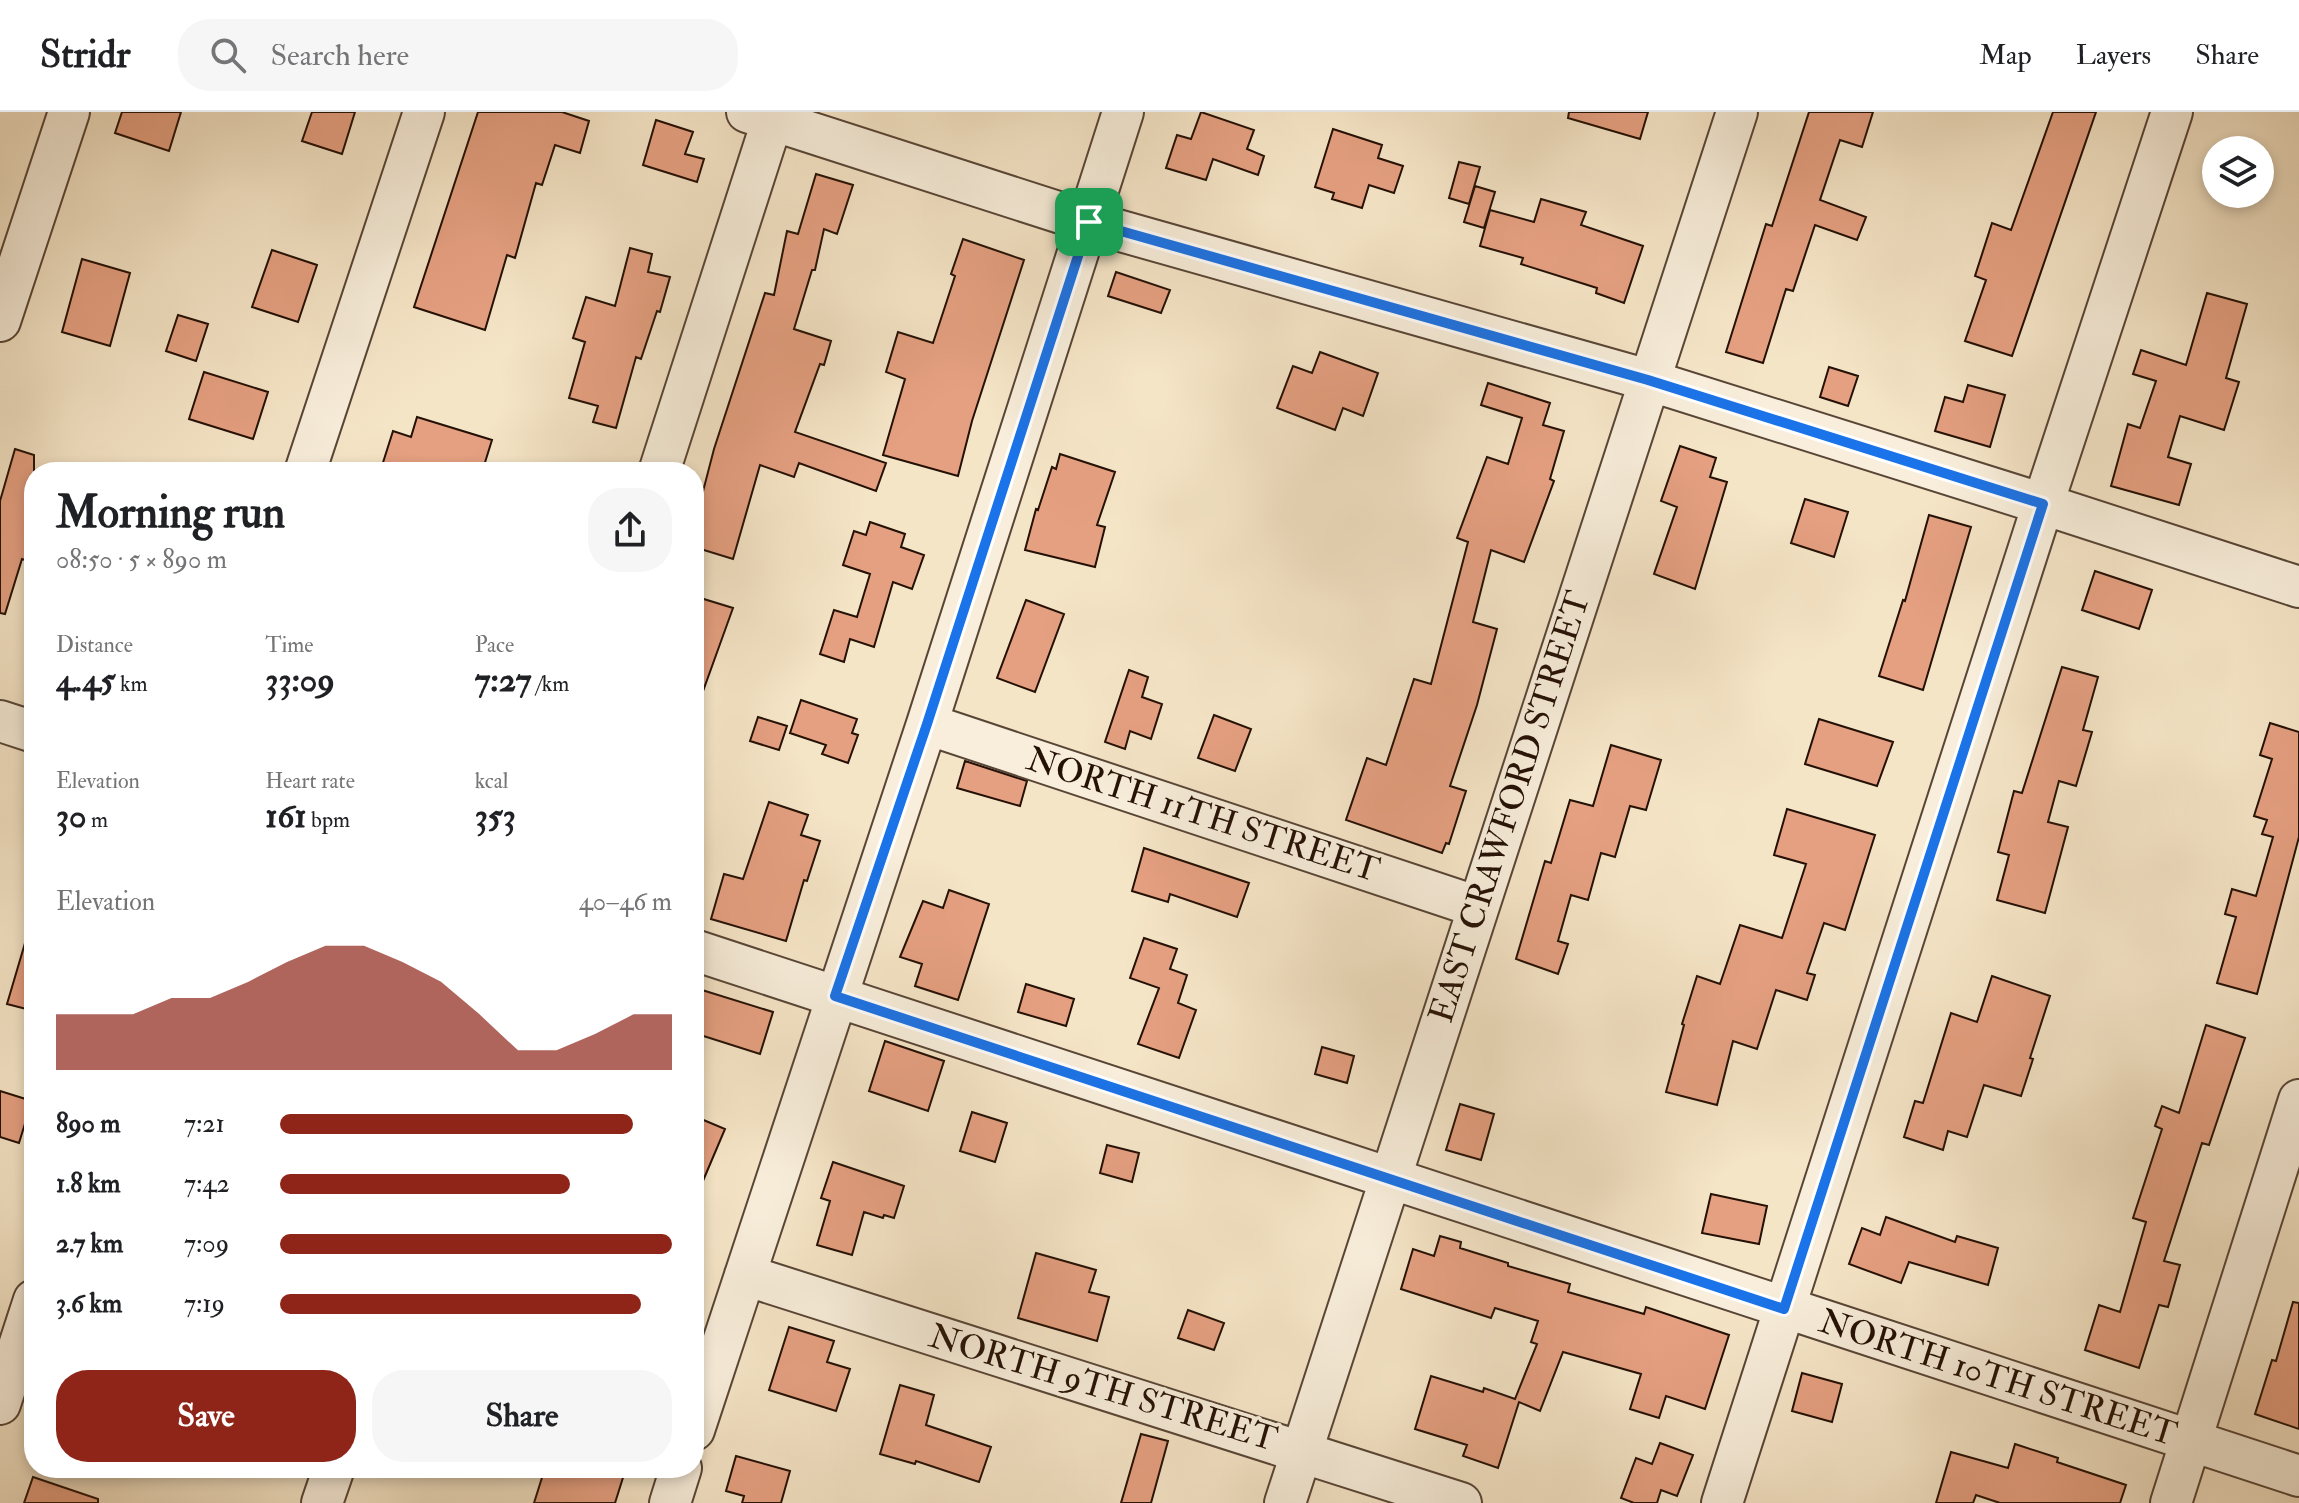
<!DOCTYPE html>
<html lang="en">
<head>
<meta charset="utf-8">
<style>
  body { margin:0; font-family:"IM FELL Double Pica",serif; background:#f6f6f6; color:#202124; height:100vh; display:flex; flex-direction:column; font-size:30px; white-space:nowrap }
  * { box-sizing:border-box; margin:0 }
  p { font-size:26px; color:#757577 }
  .icon { flex:none; width:44px; height:44px; fill:none; stroke:currentColor; stroke-width:2; stroke-linecap:round; stroke-linejoin:round }
  .map { position:relative; flex:1; overflow:hidden }
  .sheet { position:absolute; left:24px; top:350px; width:680px; height:1016px; display:flex; flex-direction:column; background:#fff; border-radius:32px; box-shadow:0 4px 12px #0003 }
  .sheet>* { flex:none }
  .fabs { position:absolute; left:2202px; top:24px; display:grid; gap:16px }
  .fabs a { display:grid; place-items:center; width:72px; height:72px; border-radius:50%; background:#fff; box-shadow:0 4px 12px #0003; font-size:40px }
  .pin { position:absolute; display:grid; place-items:center; width:68px; height:68px; color:#fff; margin:-34px; border-radius:16px; box-shadow:0 4px 12px #0006 }
  .round { display:grid; place-items:center; flex:none; width:84px; height:84px; border-radius:32px; background:#f6f6f6 }
  .overview { display:flex; align-items:center; justify-content:space-between; height:136px; padding:0 32px }
  h1 { font-size:44px; font-weight:700; line-height:60px }
  .stats { display:grid; grid-template-columns:repeat(3,1fr); gap:12px; height:136px; padding:8px 32px }
  .stats div { display:grid; align-content:center }
  .stats b { font-size:34px; font-weight:700 }
  .stats small { font-size:22px; font-weight:400 }
  .stats p { font-size:22px }
  .chart { height:224px; padding:16px 32px }
  .chart p { display:flex; justify-content:space-between }
  .chart svg { width:100%; height:144px; margin-top:8px; fill:#8f2418; opacity:.7 }
  .button { display:flex; gap:16px; margin-top:auto; padding:16px 32px }
  .button a { flex:1; height:92px; border-radius:32px; background:#8f2418; color:#fff; font-size:32px; font-weight:700; line-height:92px; text-align:center }
  .button a+a { background:#f6f6f6; color:#202124 }
  ul { padding:0 32px; list-style:none; font-size:26px }
  li { display:grid; grid-template-columns:128px 96px 1fr; align-items:center; height:60px }
  li i { height:20px; border-radius:10px; background:#8f2418 }
  header { display:flex; align-items:center; gap:48px; box-sizing:border-box; height:112px; padding:0 40px; background:#fff; border-bottom:2px solid #e0e0e0 }
  header strong { font-size:38px }
  nav { display:flex; gap:44px; margin-inline-start:auto; font-size:28px }
  .search { width:560px; height:72px; background:#f6f6f6; display:flex; align-items:center; gap:20px; box-sizing:border-box; padding:0 28px; border-radius:32px; color:#757577; font-size:30px }
  .map>svg:first-child { display:block }
  .building { fill:#e5a081; stroke:#241005; stroke-width:2 }
  .lines { fill:none; stroke-linecap:round; stroke-linejoin:round }
  .minor-casing { stroke:#584536; stroke-width:44 }
  .minor { stroke:#f8eedb; stroke-width:40 }
  .route-casing { stroke:#fff; stroke-width:16 }
  .route { stroke:#1a73e8; stroke-width:10 }
  .labels { text-anchor:middle; dominant-baseline:central; stroke-width:7; stroke-linejoin:round; paint-order:stroke }
  .street-label { font-size:34px; fill:#241005; stroke:#f8eedb }
</style>
</head>
<body>
<header>
<strong>Stridr</strong>
<div class="search"><svg class="icon" aria-label="search" viewBox="0 0 24 24"><circle cx="10" cy="10" r="6"/><path d="M15 15l6 6"/></svg>Search here</div>
<nav><a>Map</a><a>Layers</a><a>Share</a></nav>
</header>
<div class="map">
<svg width="2299" height="1391" viewBox="0 0 2299 1391">
  <rect width="100%" height="100%" fill="#f5e5c7"/>
  <filter id="stains"><feTurbulence type="fractalNoise" baseFrequency=".0025" numOctaves="4"/><feColorMatrix values="0 0 0 0 .2 0 0 0 0 .09 0 0 0 0 .02 0 0 0 .5 -.17"/></filter>
  <radialGradient id="worn" r=".72"><stop offset=".6" stop-color="#630" stop-opacity="0"/><stop offset="1" stop-color="#630" stop-opacity=".3"/></radialGradient>
  <path class="building" d="M122,0H181L169,39L115,21Z
    M312,0H355L342,42L302,29Z
    M478,0H562L589,9L580,41L555,33L542,73L536,71L515,146L507,143L485,218L414,195Z
    M1201,0L1254,18L1247,37L1264,44L1258,63L1213,47L1206,68L1166,56L1177,23L1191,27Z
    M1569,0H1648L1640,27L1568,6Z
    M1809,0H1873L1862,35L1840,28L1820,88L1866,105L1857,128L1815,113L1793,179L1786,177L1763,251L1726,240L1766,112L1772,114Z
    M2053,0H2096L2012,244L1965,229L1986,168L1975,164L1992,111L2011,118Z
    M656,8L693,20L685,42L704,47L697,70L643,53Z
    M1333,17L1382,33L1378,46L1403,54L1394,81L1369,73L1362,96L1332,87L1334,81L1315,75Z
    M1459,50L1480,55L1469,92L1449,86Z
    M816,62L853,73L837,122L824,117L815,158H812L794,217L831,229L824,253L820,252L795,320L886,351L876,379L799,351L794,365L760,353L733,447L694,435V414L714,337L765,181L774,183L787,119L798,122Z
    M1475,74L1495,80L1484,116L1464,110Z
    M1541,87L1586,100L1581,113L1643,134L1624,191L1596,181L1597,176L1521,152L1523,146L1480,134L1490,98L1534,110Z
    M963,127L1024,148L972,309L958,364L883,343L905,267L886,260L898,220L933,231L955,164L951,162Z
    M630,136L652,142L648,160L670,165L660,200L657,199L641,247L636,245L616,316L593,310L598,294L569,286L585,230L573,226L586,185L615,194Z
    M272,138L317,153L298,210L252,195Z
    M82,147L130,161L110,234L62,220Z
    M1116,160L1170,178L1161,201L1108,184Z
    M2207,181L2247,192L2226,266L2239,270L2224,318L2180,304L2168,345L2191,352L2179,393L2111,374L2128,312L2140,316L2156,269L2133,262L2141,238L2186,253Z
    M178,203L208,212L196,249L166,239Z
    M1320,240L1378,261L1363,304L1343,296L1335,318L1277,296L1293,254L1312,261Z
    M1829,255L1858,264L1848,294L1820,285Z
    M204,260L268,280L253,327L189,307Z
    M1488,271L1550,291L1543,313L1564,319L1550,367L1554,369L1524,450L1491,438L1473,510L1497,517L1477,593L1450,674L1466,679L1449,732L1446,731L1442,741L1346,708L1367,646L1386,653L1414,567L1431,572L1468,430L1457,426L1487,345L1508,352L1522,306L1481,293Z
    M1968,273L2005,283L1990,335L1935,319L1945,285L1963,290Z
    M417,305L492,328L482,360H380L393,319L411,325Z
    M1680,334L1716,346L1710,365L1727,370L1695,477L1654,462L1677,395L1661,389Z
    M15,337L34,343V451L22,447L5,502L0,501V389Z
    M1060,342L1115,360L1097,413L1105,415L1095,455L1025,438L1036,397L1038,398L1052,355L1056,357Z
    M1805,387L1848,400L1834,445L1791,431Z
    M1929,403L1971,415L1923,578L1879,564L1903,488L1905,489Z
    M870,410L905,422L901,435L924,443L912,477L893,470L874,535L850,527L844,550L820,542L834,498L857,505L870,462L843,453L854,419L866,423Z
    M2095,459L2152,478L2139,517L2082,498Z
    M694,484L733,496L698,593H694Z
    M1026,488L1064,502L1035,580L997,566Z
    M2062,555L2098,565L2083,618L2092,620L2076,674L2059,669L2048,710L2068,715L2045,801L1997,788L2009,743L1998,740L2014,679L2022,681Z
    M1129,558L1148,565L1142,585L1162,592L1151,627L1130,619L1125,637L1105,630Z
    M801,588L857,607L852,621L858,623L848,651L822,642L826,633L790,621Z
    M1214,603L1251,617L1235,659L1198,646Z
    M758,605L787,614L779,638L750,629Z
    M1819,607L1893,630L1877,674L1805,652Z
    M2270,611L2299,620V725L2257,882L2217,871L2236,805L2225,802L2232,777L2256,784L2273,725L2262,722L2267,708L2254,704L2272,647L2260,643Z
    M1611,633L1661,648L1646,698L1630,694L1615,745L1601,741L1588,788L1571,783L1558,829L1568,832L1558,862L1516,847L1545,749L1551,751L1570,688L1593,694Z
    M965,649L1027,669L1020,694L957,676Z
    M769,690L808,703L801,723L820,729L807,769L804,768L786,829L711,807L724,762L743,767Z
    M1787,697L1875,723L1845,818L1824,811L1807,861L1815,863L1807,888L1776,878L1757,937L1733,929L1717,993L1666,980L1684,913L1682,912L1697,864L1720,872L1740,813L1782,826L1806,752L1774,743Z
    M1144,736L1249,771L1237,805L1170,782L1168,790L1132,779Z
    M949,778L989,792L958,888L915,874L922,852L900,845L923,789L943,796Z
    M28,821L34,822V899L7,892Z
    M1144,826L1177,837L1170,857L1187,863L1178,891L1196,898L1179,946L1138,932L1159,876L1130,866Z
    M1992,864L2050,884L2030,946L2033,947L2021,984L1984,973L1967,1025L1948,1019L1943,1038L1904,1025L1915,989L1923,991L1951,901L1977,910Z
    M1026,872L1074,887L1066,914L1018,900Z
    M702,878L773,900L760,942L694,921V902Z
    M2206,913L2245,926L2209,1033L2202,1031L2164,1149L2180,1153L2168,1195L2159,1193L2139,1256L2085,1238L2099,1193L2120,1200L2146,1110L2133,1106L2162,1017L2155,1014L2162,994L2179,1001Z
    M885,929L944,949L928,999L869,979Z
    M1322,935L1354,944L1347,971L1315,962Z
    M0,979L32,989L19,1031L0,1025Z
    M1460,992L1494,1002L1481,1048L1446,1038Z
    M972,1000L1007,1011L995,1050L960,1039Z
    M694,1004L725,1017L694,1090Z
    M1107,1033L1139,1041L1132,1070L1100,1061Z
    M833,1050L904,1074L894,1106L884,1103L883,1106L864,1100L852,1143L817,1133L830,1089L821,1086Z
    M1711,1082L1767,1094L1759,1132L1702,1121Z
    M1886,1105L1955,1130L1957,1124L1998,1136L1988,1173L1909,1150L1901,1171L1849,1152L1862,1116L1880,1123Z
    M1440,1124L1461,1130L1460,1136L1508,1151V1154L1570,1172L1568,1180L1644,1202L1646,1195L1729,1223L1705,1297L1666,1284L1659,1306L1630,1297L1641,1262L1563,1240L1540,1299L1519,1290L1498,1356L1463,1344L1467,1333L1415,1317L1431,1264L1483,1280L1484,1276L1515,1287L1537,1232L1531,1230L1538,1209L1495,1196L1491,1206L1401,1177L1413,1137L1434,1144Z
    M1036,1141L1096,1158L1089,1180L1109,1185L1097,1229L1018,1206Z
    M2293,1190L2299,1191V1317L2255,1302L2272,1248L2276,1249Z
    M1188,1198L1224,1211L1214,1238L1178,1226Z
    M789,1215L834,1229L827,1250L850,1257L836,1299L769,1278Z
    M1802,1261L1842,1272L1832,1310L1792,1299Z
    M900,1273L934,1283L926,1313L991,1335L979,1370L916,1349L915,1352L880,1342Z
    M1141,1322L1168,1329L1151,1391H1121Z
    M1660,1331L1693,1343L1677,1384L1661,1378L1657,1391H1634L1621,1386L1636,1346L1652,1352Z
    M2015,1332L2058,1346L2057,1350L2126,1373L2120,1391H2000L1976,1383L1973,1391H1936L1951,1340L2008,1356Z
    M736,1344L790,1359L781,1391H742L744,1384L726,1379Z
    M545,1356H626L615,1391H534Z
    M33,1365L98,1387V1391H24Z"/>
  <g class="lines">
    <defs>
      <path id="minor" d="M747,0L1089,110L1648,268L2043,392L2299,475
        M0,209L69,0
        M305,360L424,0
        M659,360L775,0
        M0,609L34,620
        M927,612L1478,795
        M694,838L2299,1364
        M745,1163L1461,1391
        M0,1292L34,1188
        M694,1318L927,612L1123,0
        M322,1391L334,1356
        M670,1391L681,1356
        M1285,1391L1737,0
        M1722,1391L2043,392L2172,0
        M2171,1391L2299,988"/>
    </defs>
    <use href="#minor" class="minor-casing"/>
    <use href="#minor" class="minor"/>
  </g>
  <g class="lines">
    <defs>
      <path id="route" d="M1089,110L1648,268L2043,392L1784,1197L835,884L927,612Z"/>
    </defs>
    <use href="#route" class="route-casing"/>
    <use href="#route" class="route"/>
  </g>
  <g class="labels">
    <g class="street-label">
      <text transform="translate(1510 695) rotate(-72)">EAST CRAWFORD STREET</text>
      <text transform="translate(1203 703) rotate(18)">NORTH 11TH STREET</text>
      <text transform="translate(1998 1266) rotate(18)">NORTH 10TH STREET</text>
      <text transform="translate(1103 1276) rotate(17)">NORTH 9TH STREET</text>
    </g>
  </g>
  <rect width="100%" height="100%" filter="url(#stains)"/>
  <rect width="100%" height="100%" fill="url(#worn)"/>
</svg>
<div class="fabs">
<a><svg class="icon" aria-label="layers" viewBox="0 0 24 24"><path d="M12 4l9 5-9 5-9-5zM3 14l9 5 9-5"/></svg></a>
</div>
<div class="pin" style="left:1089px;top:110px;background:#1e9e55"><svg class="icon" aria-label="arrive" viewBox="0 0 24 24"><path d="M6 21V4h12l-3 4 3 4H6"/></svg></div>
<section class="sheet">
<div class="overview"><div><h1>Morning run</h1><p>08:50 · 5 × 890 m</p></div><a class="round"><svg class="icon" aria-label="share" viewBox="0 0 24 24"><path d="M12 15V3M7 8l5-5 5 5M5 13v7h14v-7"/></svg></a></div>
<div class="stats">
<div><p>Distance</p><b>4.45<small> km</small></b></div>
<div><p>Time</p><b>33:09</b></div>
<div><p>Pace</p><b>7:27<small> /km</small></b></div>
</div>
<div class="stats">
<div><p>Elevation</p><b>30<small> m</small></b></div>
<div><p>Heart rate</p><b>161<small> bpm</small></b></div>
<div><p>kcal</p><b>353</b></div>
</div>
<div class="chart"><p><span>Elevation</span>40–46 m</p>
<svg viewBox="0 0 160 44" preserveAspectRatio="none"><path d="M0 44V27L10 27L20 27L30 22L40 22L50 17L60 11L70 6L80 6L90 11L100 17L110 27L120 38L130 38L140 33L150 27L160 27V44z"/></svg>
</div>
<ul>
<li><b>890 m</b>7:21<i style="width:90%"></i></li>
<li><b>1.8 km</b>7:42<i style="width:74%"></i></li>
<li><b>2.7 km</b>7:09<i style="width:100%"></i></li>
<li><b>3.6 km</b>7:19<i style="width:92%"></i></li>
</ul>
<div class="button"><a>Save</a><a>Share</a></div>
</section>
</div>
</body>
</html>
